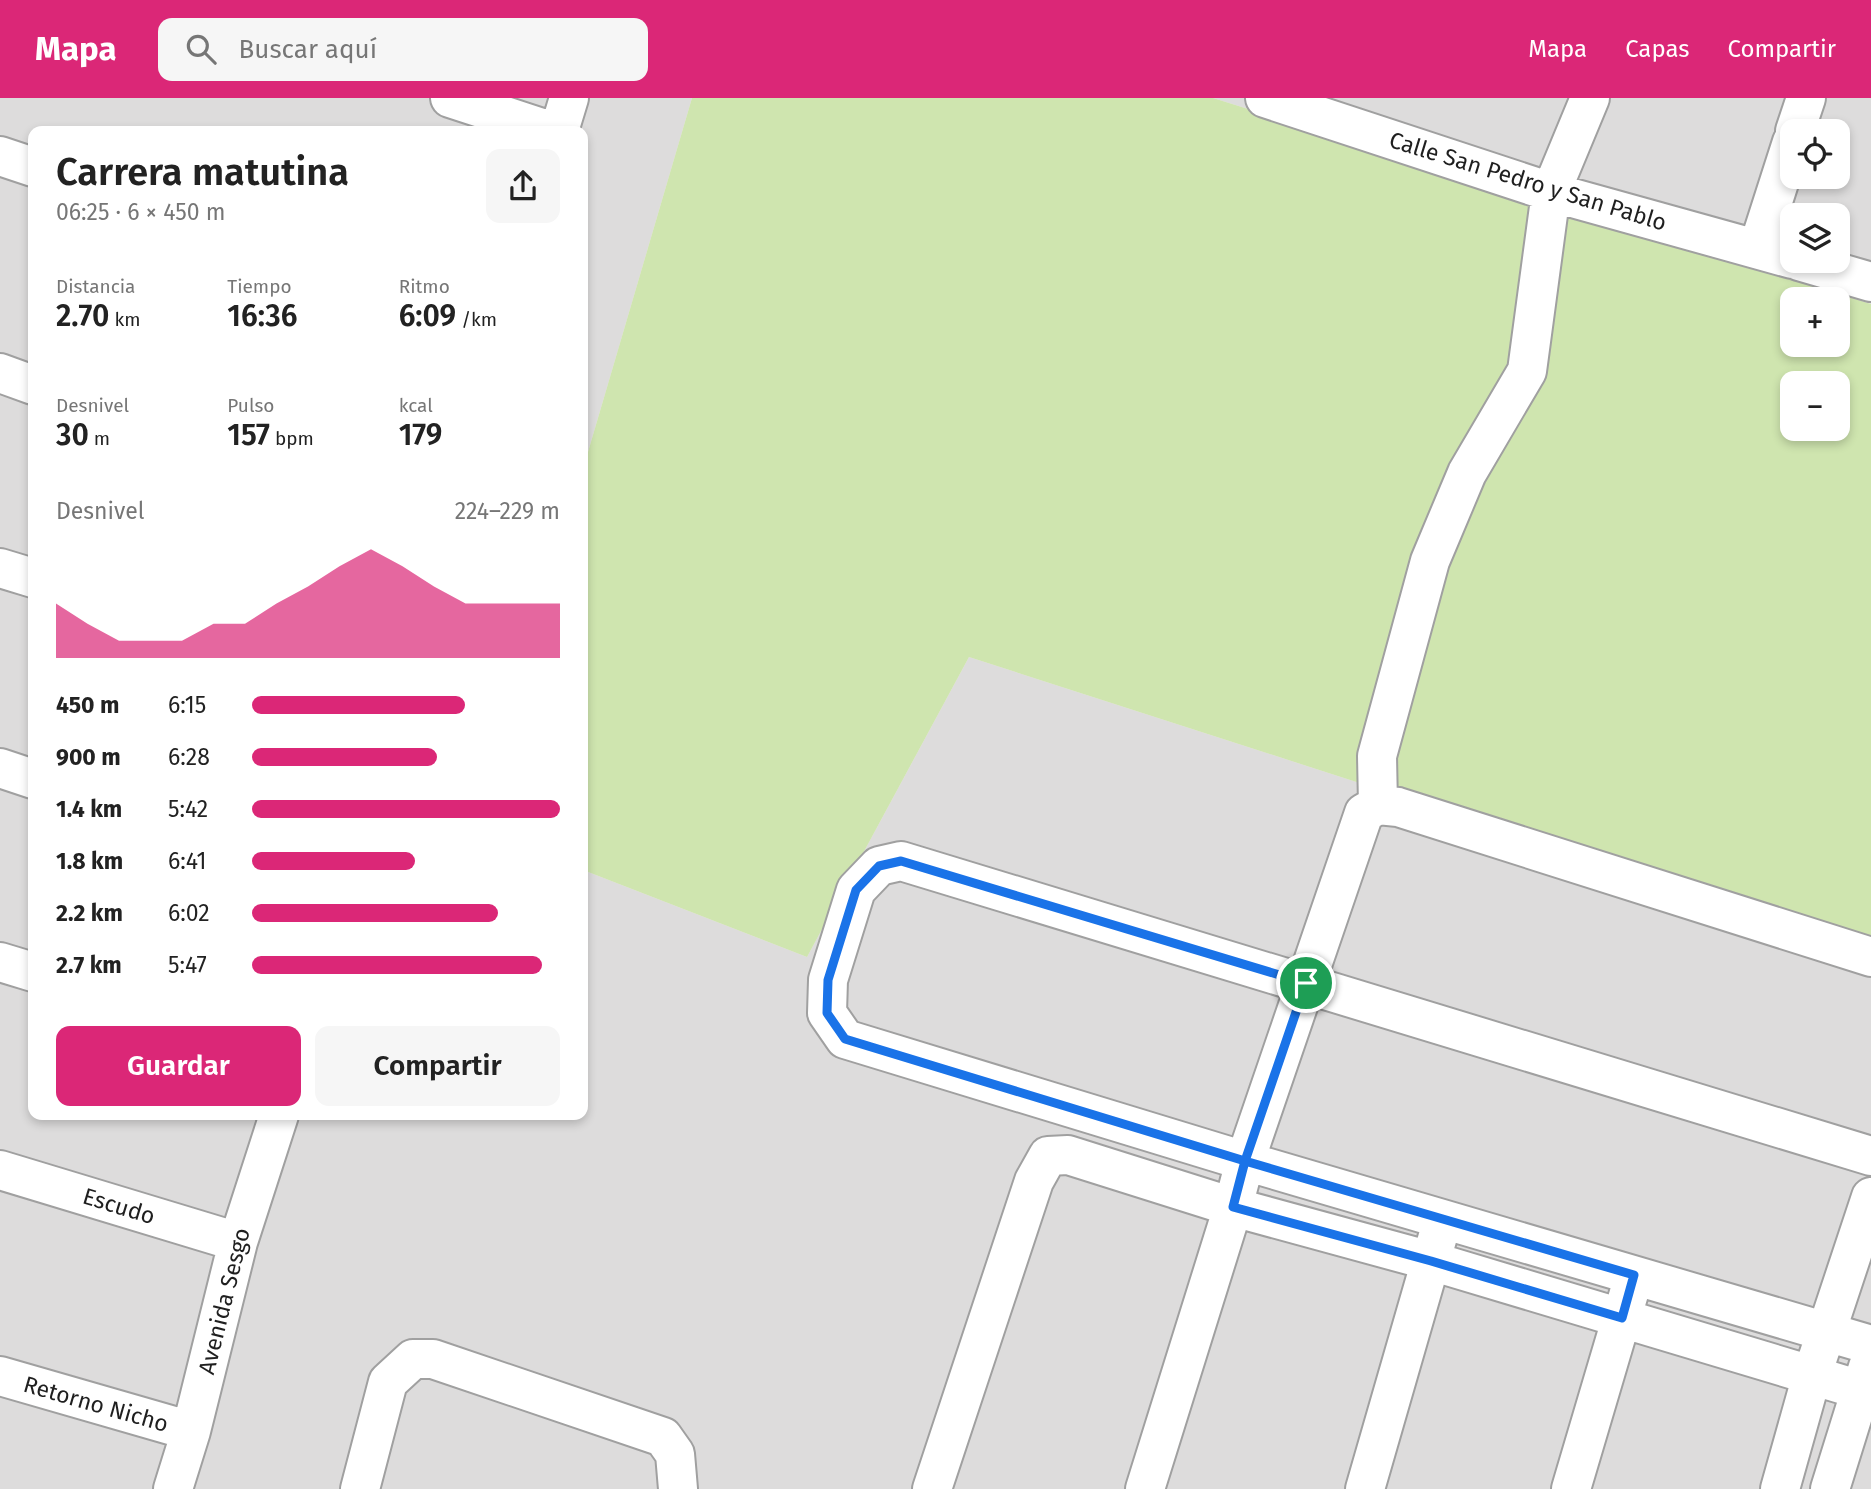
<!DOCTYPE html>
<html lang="es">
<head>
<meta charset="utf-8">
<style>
  body { margin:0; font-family:"Fira Sans",sans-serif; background:#f6f6f6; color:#222; height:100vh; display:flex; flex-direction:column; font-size:26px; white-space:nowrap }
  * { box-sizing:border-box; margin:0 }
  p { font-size:23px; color:#767676 }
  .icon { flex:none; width:38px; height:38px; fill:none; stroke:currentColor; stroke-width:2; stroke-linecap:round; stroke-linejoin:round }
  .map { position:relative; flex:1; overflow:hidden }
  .details { position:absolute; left:28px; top:28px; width:560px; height:994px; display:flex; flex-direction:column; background:#fff; border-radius:14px; box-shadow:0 4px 10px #0003 }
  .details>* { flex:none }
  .tools { position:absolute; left:1780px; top:21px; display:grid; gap:14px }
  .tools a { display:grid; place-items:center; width:70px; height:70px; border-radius:14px; background:#fff; box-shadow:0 4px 10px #0003; font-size:35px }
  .pin { position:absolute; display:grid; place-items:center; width:60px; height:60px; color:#fff; margin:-30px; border:4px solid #fff; border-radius:50%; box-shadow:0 2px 7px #0007 }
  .round { display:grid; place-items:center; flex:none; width:74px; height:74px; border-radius:14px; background:#f6f6f6 }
  .overview { display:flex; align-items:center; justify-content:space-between; height:119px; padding:0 28px }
  h1 { font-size:38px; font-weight:600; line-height:52px }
  .metrics { display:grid; grid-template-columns:repeat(3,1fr); gap:10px; height:119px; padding:7px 28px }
  .metrics div { display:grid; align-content:center }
  .metrics b { font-size:30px; font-weight:600 }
  .metrics small { font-size:19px; font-weight:400 }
  .metrics p { font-size:19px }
  .chart { height:196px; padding:14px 28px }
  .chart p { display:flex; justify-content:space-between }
  .chart svg { width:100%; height:126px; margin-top:7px; fill:#db2777; opacity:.7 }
  .cta { display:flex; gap:14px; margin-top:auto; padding:14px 28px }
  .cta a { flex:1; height:80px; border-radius:14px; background:#db2777; color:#fff; font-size:28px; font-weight:600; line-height:80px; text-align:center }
  .cta a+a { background:#f6f6f6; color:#222 }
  ul { padding:0 28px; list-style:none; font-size:23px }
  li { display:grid; grid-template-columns:112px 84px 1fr; align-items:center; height:52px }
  li i { height:18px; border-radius:9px; background:#db2777 }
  header { display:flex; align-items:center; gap:42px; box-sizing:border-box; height:98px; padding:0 35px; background:#db2777; color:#fff }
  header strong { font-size:33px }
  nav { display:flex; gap:38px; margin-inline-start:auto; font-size:24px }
  .search { width:490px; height:63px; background:#f6f6f6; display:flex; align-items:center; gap:18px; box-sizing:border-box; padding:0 24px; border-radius:14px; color:#767676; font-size:26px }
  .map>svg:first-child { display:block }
  .residential { fill:#dddcdc; fill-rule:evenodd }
  .grass { fill:#cfe5af; fill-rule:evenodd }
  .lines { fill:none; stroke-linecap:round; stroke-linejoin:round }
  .minor-casing { stroke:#a0a0a0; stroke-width:42 }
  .minor { stroke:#fff; stroke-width:38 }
  .route-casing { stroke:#fff; stroke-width:14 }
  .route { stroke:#1a73e8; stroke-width:9 }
  .labels { text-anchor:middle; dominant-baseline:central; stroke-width:7; stroke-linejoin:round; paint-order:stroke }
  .street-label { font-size:23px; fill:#1f1f1f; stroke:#fff }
</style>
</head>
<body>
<header>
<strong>Mapa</strong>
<div class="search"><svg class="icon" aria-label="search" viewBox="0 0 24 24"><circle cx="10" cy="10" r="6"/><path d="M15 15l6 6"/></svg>Buscar aquí</div>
<nav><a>Mapa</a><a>Capas</a><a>Compartir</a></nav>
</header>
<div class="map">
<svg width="1871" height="1391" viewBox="0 0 1871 1391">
  <rect width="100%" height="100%" fill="#efebe6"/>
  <path class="residential" d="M0,0H692L583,371V33H33V1017H583V772L807,859L969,559L1871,850V1391H0Z
    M1213,0H1871V206ZM1792,33H1838V79H1792ZM1792,117H1838V163H1792Z"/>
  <path class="grass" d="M692,0H1213L1871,206V850L969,559L807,859L583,772V371ZM1792,201H1838V247H1792ZM1792,285H1838V331H1792Z"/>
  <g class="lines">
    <defs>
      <path id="minor" d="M450,0L551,33
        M1265,0L1551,94L1792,161
        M559,33L569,0
        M1795,33L1806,0
        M0,58L33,69
        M1758,150L1792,44
        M1799,163L1871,184
        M0,275L33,287
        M0,470L33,480
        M0,670L33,681
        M1378,707L1377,658L1430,463L1467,375L1527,273L1551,94L1590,0
        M0,864L33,874
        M1871,1058L901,763L879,768L856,792L828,882L827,915L845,941L1245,1063L1871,1247
        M0,1072L238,1144
        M0,1278L191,1333
        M173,1391L191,1333L238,1144L279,1017
        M360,1391L388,1284L413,1261H433L663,1339L675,1356L678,1391
        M932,1391L1034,1083L1048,1058L1068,1057L1233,1109L1431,1163L1871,1295
        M1145,1391L1233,1109L1245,1063L1364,715L1378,707L1398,709L1871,859
        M1365,1391L1438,1138
        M1571,1391L1629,1195
        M1780,1391L1812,1277L1871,1099
        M1830,1391L1868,1269"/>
    </defs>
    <use href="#minor" class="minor-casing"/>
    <use href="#minor" class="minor"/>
  </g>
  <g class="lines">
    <defs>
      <path id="route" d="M1306,885L901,763L879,768L856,792L828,882L827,915L845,941L1245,1063L1233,1109L1431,1163L1622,1220L1634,1177L1245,1063L1306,885"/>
    </defs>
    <use href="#route" class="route-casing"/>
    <use href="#route" class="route"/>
  </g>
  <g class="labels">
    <g class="street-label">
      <text transform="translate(1528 83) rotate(17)">Calle San Pedro y San Pablo</text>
      <text transform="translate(119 1108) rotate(17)">Escudo</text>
      <text transform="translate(224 1203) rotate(-76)">Avenida Sesgo</text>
      <text transform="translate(96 1306) rotate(16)">Retorno Nicho</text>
    </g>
  </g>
</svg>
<div class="tools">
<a><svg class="icon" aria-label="locate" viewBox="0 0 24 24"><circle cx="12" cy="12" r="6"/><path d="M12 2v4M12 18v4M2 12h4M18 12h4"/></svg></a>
<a><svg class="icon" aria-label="layers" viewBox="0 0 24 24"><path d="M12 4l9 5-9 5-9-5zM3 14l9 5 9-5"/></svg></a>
<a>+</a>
<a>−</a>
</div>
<div class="pin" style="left:1306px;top:885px;background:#1e9e55"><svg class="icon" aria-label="arrive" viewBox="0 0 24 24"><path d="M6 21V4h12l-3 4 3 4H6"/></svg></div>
<section class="details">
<div class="overview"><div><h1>Carrera matutina</h1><p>06:25 · 6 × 450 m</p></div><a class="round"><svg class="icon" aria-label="share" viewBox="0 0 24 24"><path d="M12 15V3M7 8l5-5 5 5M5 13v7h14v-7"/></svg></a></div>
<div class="metrics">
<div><p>Distancia</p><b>2.70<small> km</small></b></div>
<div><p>Tiempo</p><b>16:36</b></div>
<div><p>Ritmo</p><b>6:09<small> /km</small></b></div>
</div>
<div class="metrics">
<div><p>Desnivel</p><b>30<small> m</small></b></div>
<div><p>Pulso</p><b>157<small> bpm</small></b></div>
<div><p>kcal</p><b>179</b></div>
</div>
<div class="chart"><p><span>Desnivel</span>224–229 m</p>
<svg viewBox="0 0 160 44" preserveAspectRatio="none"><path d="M0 44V25L10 32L20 38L30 38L40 38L50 32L60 32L70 25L80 19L90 12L100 6L110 12L120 19L130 25L140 25L150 25L160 25V44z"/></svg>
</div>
<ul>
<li><b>450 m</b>6:15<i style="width:69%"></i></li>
<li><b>900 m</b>6:28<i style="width:60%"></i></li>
<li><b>1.4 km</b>5:42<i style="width:100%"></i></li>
<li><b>1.8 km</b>6:41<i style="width:53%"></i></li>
<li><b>2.2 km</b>6:02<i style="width:80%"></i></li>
<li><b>2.7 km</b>5:47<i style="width:94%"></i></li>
</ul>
<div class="cta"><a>Guardar</a><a>Compartir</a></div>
</section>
</div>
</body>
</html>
